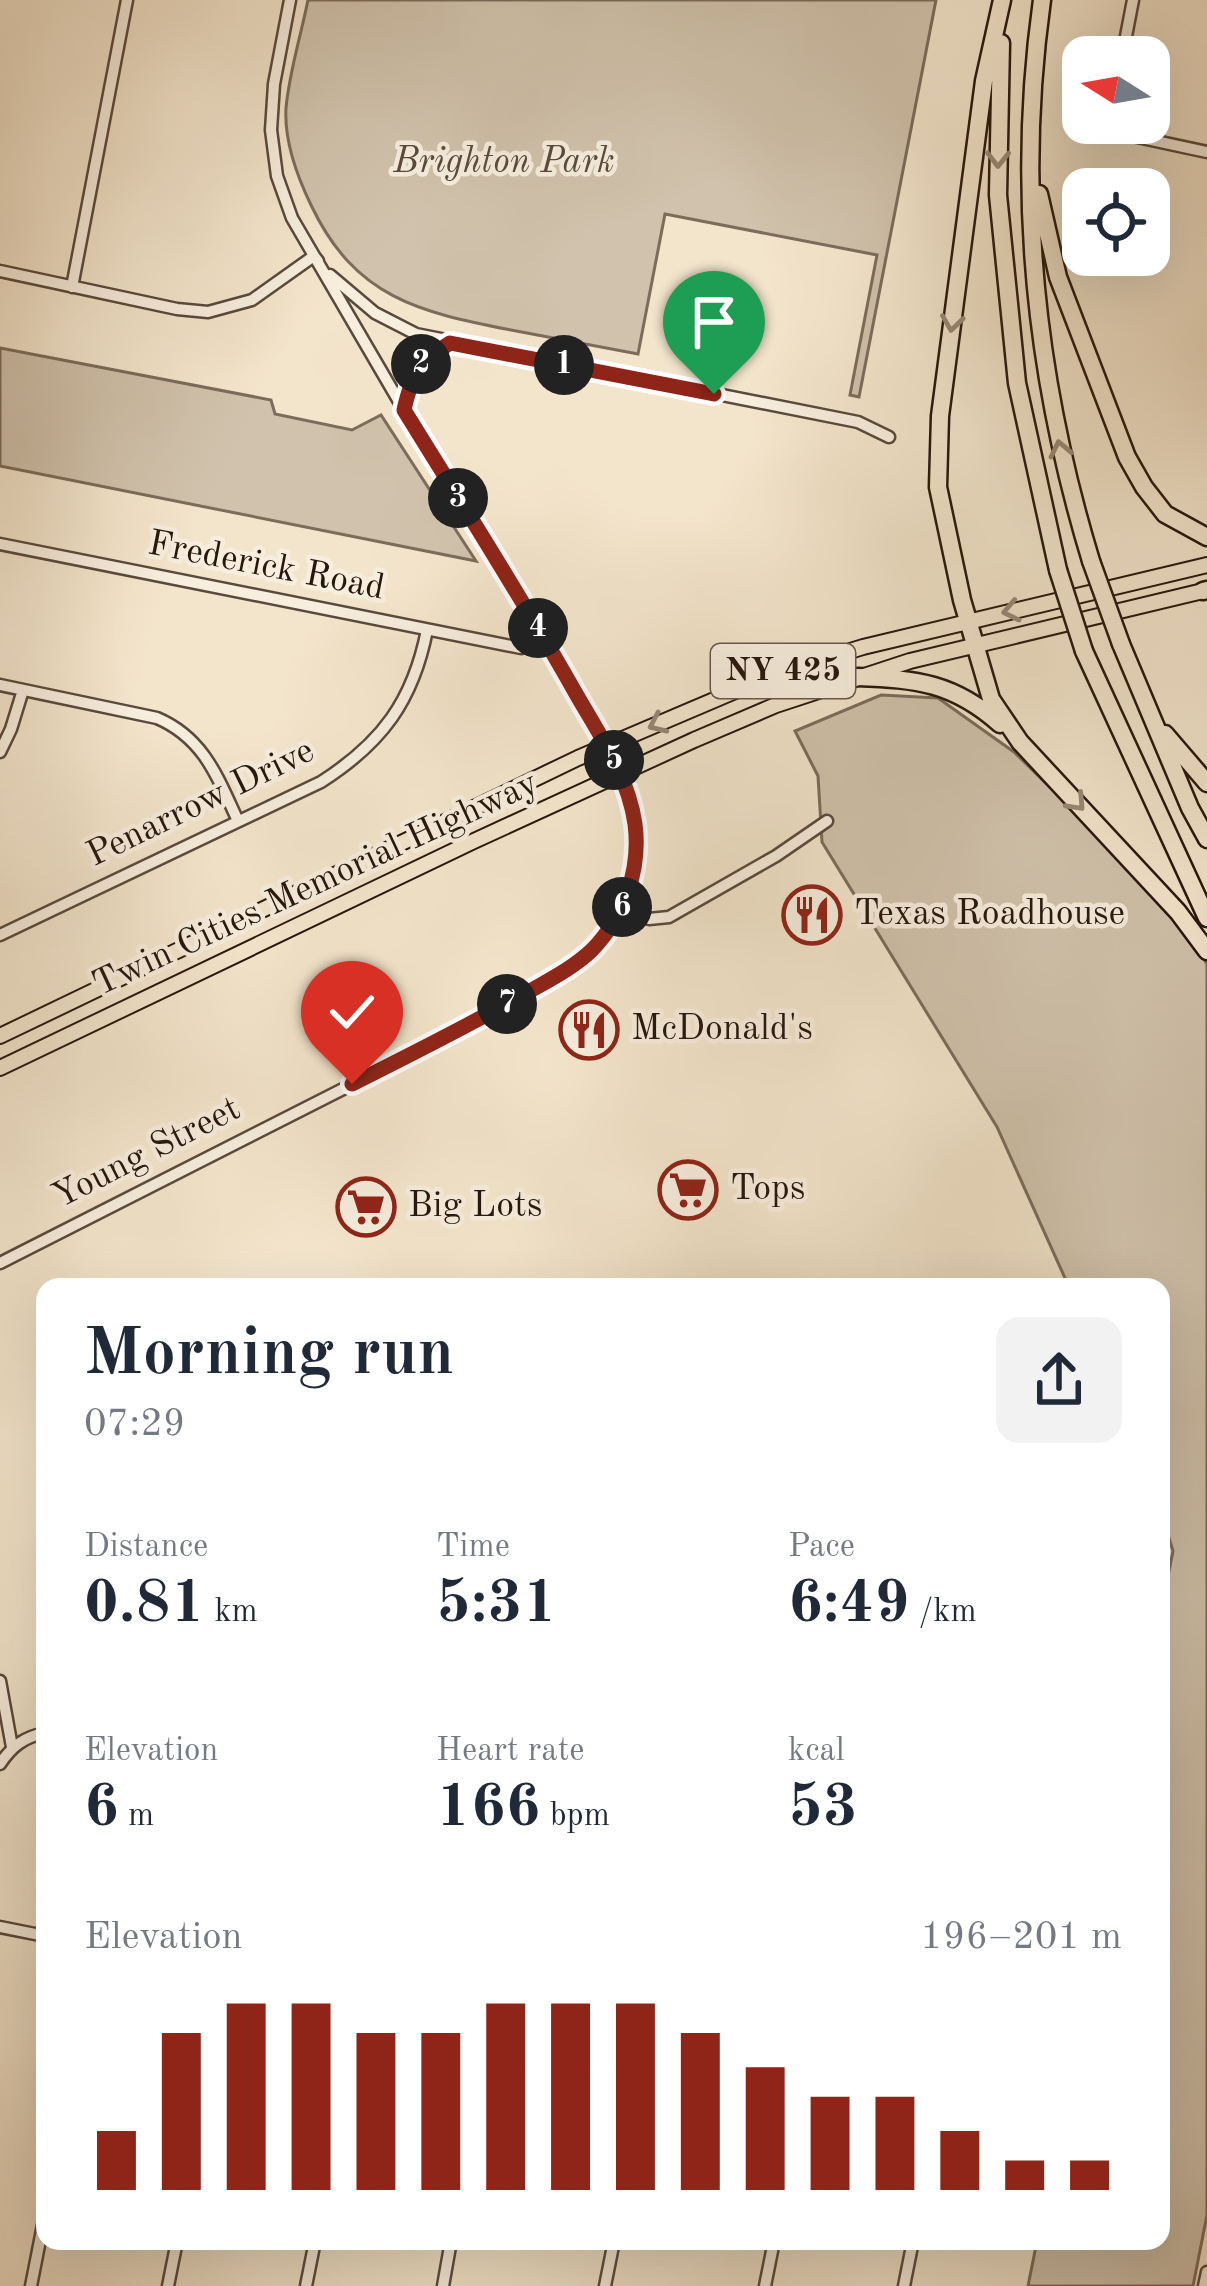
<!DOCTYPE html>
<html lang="en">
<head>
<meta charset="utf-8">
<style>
  body { margin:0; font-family:"Old Standard TT",serif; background:#f2f2f3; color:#1f2937; height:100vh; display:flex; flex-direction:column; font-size:45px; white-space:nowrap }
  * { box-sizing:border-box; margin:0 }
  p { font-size:39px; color:#747a83 }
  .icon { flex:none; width:66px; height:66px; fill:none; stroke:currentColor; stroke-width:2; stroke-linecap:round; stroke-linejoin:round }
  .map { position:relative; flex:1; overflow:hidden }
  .sheet { position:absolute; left:36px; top:1278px; width:1134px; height:972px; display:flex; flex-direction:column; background:#fff; border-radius:24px; box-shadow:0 12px 48px #0002 }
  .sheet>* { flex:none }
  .needle { width:78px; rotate:281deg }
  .controls { position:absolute; left:1062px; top:36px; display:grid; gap:24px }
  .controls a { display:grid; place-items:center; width:108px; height:108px; border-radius:24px; background:#fff; box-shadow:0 12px 48px #0002; font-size:60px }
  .pin { position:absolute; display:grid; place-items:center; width:102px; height:102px; color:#fff; margin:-123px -51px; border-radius:50% 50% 50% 0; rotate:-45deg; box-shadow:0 0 12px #0007 }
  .pin .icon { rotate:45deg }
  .km { position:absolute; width:60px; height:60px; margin:-30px; border-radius:50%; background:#222; color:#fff; font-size:33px; line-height:60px; text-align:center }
  .round { display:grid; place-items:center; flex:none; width:126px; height:126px; border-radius:24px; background:#f2f2f3 }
  .head { display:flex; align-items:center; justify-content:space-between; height:204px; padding:0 48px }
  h1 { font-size:66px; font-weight:600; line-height:90px }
  .stats { display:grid; grid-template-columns:repeat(3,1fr); gap:18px; height:204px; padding:12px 48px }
  .stats div { display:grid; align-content:center }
  .stats b { font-size:60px; font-weight:600 }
  .stats small { font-size:33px; font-weight:400 }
  .stats p { font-size:33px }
  .chart { height:336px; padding:24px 48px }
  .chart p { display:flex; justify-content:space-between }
  .chart svg { width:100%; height:216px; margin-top:12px; stroke:#8f2418; stroke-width:6 }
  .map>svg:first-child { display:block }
  .green { fill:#d0c2ac; stroke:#7b6c5c; stroke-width:3 }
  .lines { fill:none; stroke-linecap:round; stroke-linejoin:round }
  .minor-casing { stroke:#594a3d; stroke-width:15 }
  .major-casing { stroke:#26160d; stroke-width:18 }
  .highway-casing { stroke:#26160d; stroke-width:21 }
  .minor { stroke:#f7eede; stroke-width:10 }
  .major { stroke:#f3e5cc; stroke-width:14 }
  .highway { stroke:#f3e5cc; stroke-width:16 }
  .highway-bridge-casing { stroke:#26160d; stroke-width:21; stroke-linecap:butt }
  .highway-bridge { stroke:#f3e5cc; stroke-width:16 }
  .oneway { stroke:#978876 }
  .route-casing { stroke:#fff; stroke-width:24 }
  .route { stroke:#8f2418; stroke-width:15 }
  .labels { text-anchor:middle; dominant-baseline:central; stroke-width:9; stroke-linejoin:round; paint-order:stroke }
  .shield { fill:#f7eede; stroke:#65574c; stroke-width:3 }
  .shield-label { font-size:33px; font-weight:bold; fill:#26160d }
  .park-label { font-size:36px; font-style:italic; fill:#594a3d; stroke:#f7eede }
  .street-label { font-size:36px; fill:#26160d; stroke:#f7eede }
  .poi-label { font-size:36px; fill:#26160d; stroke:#f7eede; text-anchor:start }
</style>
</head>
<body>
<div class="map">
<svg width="1207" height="2286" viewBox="0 0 1207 2286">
  <rect width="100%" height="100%" fill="#f3e5cc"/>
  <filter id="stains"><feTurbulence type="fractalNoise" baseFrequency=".00167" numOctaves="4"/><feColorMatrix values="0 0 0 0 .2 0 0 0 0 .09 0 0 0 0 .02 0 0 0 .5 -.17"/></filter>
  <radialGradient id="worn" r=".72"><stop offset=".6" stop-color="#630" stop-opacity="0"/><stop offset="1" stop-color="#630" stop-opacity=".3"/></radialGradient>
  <path class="green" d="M308,0H936L859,397L850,395L877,255L665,214L638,354C596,346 553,338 511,330C419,312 355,298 311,205C297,176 284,141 286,108C289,73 301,35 308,0Z
    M0,348L271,400L275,414L352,430L381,415L476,561L0,466Z
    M881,695L938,698L1014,752L1064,801L1185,931L1207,964V2215L1193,2286H1028L1037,2241H1161V1611L1173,1551L1161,1512V1287H1069L997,1127L822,842L818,776L795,731Z"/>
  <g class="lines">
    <defs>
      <path id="minor" d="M1122,57L1133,0
        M1072,123L1207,152
        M0,271L177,309L208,312L252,300L314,256L318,261
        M330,275L375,313L416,334L858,422L889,437
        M72,287L127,0
        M404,410C412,374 418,362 450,343
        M0,544L521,648
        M0,685L157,718C204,738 218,778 238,821
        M0,752L11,729L23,690
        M621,909L649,919L669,917L776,856L827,821
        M0,935L321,782C382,743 413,701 427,630
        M0,1263L483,1018L563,972L589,952L602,939L621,909L633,875L635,826L628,795L607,745L404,410L292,218L277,176L271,130L274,84L290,0
        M0,1681L12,1747
        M0,1764C12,1746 24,1737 45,1733
        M0,1927L45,1936
        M31,2286L45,2215
        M168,2286L177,2241
        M306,2286L315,2241
        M443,2286L451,2241
        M605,2286L614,2241
        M765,2286L774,2241
        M904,2286L913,2241
        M1204,2286L1207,2272"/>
      <path id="major" d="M0,1036L578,758L773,675L863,647L1207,565
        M0,1068L474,841L694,740L776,705L910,661L1207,590"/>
      <path id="highway" d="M1002,0L984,81L940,416L938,487L962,600L991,699L1020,742L1178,912L1207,951
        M1042,0C1015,192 1035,377 1091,561
        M1001,43L998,195L1017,383L1058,570
        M1039,194L1058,277L1127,457L1144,487L1165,514L1207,537
        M1203,591L1207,590
        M1121,644L1190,808L1207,839
        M1084,651L1207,918
        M857,677C917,679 954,683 1000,724
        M1165,734L1207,783"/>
    </defs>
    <use href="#minor" class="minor-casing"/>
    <use href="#major" class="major-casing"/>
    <use href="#highway" class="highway-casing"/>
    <use href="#minor" class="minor"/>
    <use href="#major" class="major"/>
    <use href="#highway" class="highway"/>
    <defs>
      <path id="highway-bridge" d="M1091,561L1121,644
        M1058,570L1084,651"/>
    </defs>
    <use href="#highway-bridge" class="highway-bridge-casing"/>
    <use href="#highway-bridge" class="highway-bridge"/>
  </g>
  <defs><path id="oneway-chevron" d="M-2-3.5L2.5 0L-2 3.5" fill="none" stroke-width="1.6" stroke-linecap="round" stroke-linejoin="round" transform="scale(3)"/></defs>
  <g class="oneway">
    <use href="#oneway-chevron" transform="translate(998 159) rotate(91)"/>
    <use href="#oneway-chevron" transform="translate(952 323) rotate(98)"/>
    <use href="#oneway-chevron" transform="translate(1060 449) rotate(-102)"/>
    <use href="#oneway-chevron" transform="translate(1011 611) rotate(168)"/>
    <use href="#oneway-chevron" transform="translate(657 724) rotate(156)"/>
    <use href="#oneway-chevron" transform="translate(1077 803) rotate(47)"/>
  </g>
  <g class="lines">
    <defs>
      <path id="route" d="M352,1084C410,1055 467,1026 523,995C547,981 572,969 592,950C624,917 641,870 635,824C628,775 599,734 575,692C521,596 462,504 404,410C412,374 419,362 450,343L714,394"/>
    </defs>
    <use href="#route" class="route-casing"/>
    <use href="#route" class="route"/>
  </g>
  <defs>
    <symbol id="restaurant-ring" viewBox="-11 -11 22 22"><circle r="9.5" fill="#f7eede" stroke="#8f2418" stroke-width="1.5"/><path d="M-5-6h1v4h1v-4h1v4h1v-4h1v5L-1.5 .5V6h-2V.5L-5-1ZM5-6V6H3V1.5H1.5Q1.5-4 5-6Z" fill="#8f2418"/></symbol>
    <symbol id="supermarket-ring" viewBox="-11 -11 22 22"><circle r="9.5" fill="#f7eede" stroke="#8f2418" stroke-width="1.5"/><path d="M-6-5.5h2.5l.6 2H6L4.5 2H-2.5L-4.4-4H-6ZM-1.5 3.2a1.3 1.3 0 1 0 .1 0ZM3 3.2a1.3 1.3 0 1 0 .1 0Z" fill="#8f2418"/></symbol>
  </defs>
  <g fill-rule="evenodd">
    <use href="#restaurant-ring" x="779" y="882" width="66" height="66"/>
    <use href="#restaurant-ring" x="556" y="997" width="66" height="66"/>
    <use href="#supermarket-ring" x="655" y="1157" width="66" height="66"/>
    <use href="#supermarket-ring" x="333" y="1174" width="66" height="66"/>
  </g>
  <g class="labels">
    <rect class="shield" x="711" y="644" width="144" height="54" rx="9"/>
    <g class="shield-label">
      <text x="783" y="671">NY 425</text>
    </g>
    <g class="park-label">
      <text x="504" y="163">Brighton Park</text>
    </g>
    <g class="street-label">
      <text transform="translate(266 567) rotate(11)">Frederick Road</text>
      <text transform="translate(201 804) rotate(-26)">Penarrow Drive</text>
      <text transform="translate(316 885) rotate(-25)">Twin Cities Memorial Highway</text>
      <text transform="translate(147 1154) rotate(-27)">Young Street</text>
    </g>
    <g class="poi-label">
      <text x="854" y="915">Texas Roadhouse</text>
      <text x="631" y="1030">McDonald's</text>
      <text x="730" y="1190">Tops</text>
      <text x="408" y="1207">Big Lots</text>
    </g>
  </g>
  <rect width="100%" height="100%" filter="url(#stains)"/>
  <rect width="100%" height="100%" fill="url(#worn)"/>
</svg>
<div class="controls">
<a><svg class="needle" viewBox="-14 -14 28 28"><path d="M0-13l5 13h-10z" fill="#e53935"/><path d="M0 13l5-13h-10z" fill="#747a83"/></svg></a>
<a><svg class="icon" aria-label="locate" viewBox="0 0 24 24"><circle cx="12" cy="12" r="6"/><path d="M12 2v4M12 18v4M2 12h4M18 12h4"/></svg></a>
</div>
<div class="pin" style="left:714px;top:394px;background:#1e9e55"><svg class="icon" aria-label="arrive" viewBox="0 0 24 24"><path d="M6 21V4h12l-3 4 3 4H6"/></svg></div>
<div class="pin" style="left:352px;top:1084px;background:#d93025"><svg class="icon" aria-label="check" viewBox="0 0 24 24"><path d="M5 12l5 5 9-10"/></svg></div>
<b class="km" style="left:564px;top:365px">1</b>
<b class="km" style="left:421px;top:364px">2</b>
<b class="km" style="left:458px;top:498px">3</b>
<b class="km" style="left:538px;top:628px">4</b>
<b class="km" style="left:614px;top:760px">5</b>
<b class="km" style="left:622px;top:907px">6</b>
<b class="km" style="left:507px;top:1004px">7</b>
<section class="sheet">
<div class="head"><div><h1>Morning run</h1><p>07:29</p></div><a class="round"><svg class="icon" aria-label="share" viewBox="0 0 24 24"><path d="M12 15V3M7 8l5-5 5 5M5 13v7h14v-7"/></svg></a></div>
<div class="stats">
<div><p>Distance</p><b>0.81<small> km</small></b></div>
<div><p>Time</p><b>5:31</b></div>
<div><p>Pace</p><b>6:49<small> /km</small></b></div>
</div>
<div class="stats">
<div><p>Elevation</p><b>6<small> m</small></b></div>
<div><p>Heart rate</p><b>166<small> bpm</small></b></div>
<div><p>kcal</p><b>53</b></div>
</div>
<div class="chart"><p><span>Elevation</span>196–201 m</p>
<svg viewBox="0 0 160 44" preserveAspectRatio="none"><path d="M5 44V32M15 44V12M25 44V6M35 44V6M45 44V12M55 44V12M65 44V6M75 44V6M85 44V6M95 44V12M105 44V19M115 44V25M125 44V25M135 44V32M145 44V38M155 44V38"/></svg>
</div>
</section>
</div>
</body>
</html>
